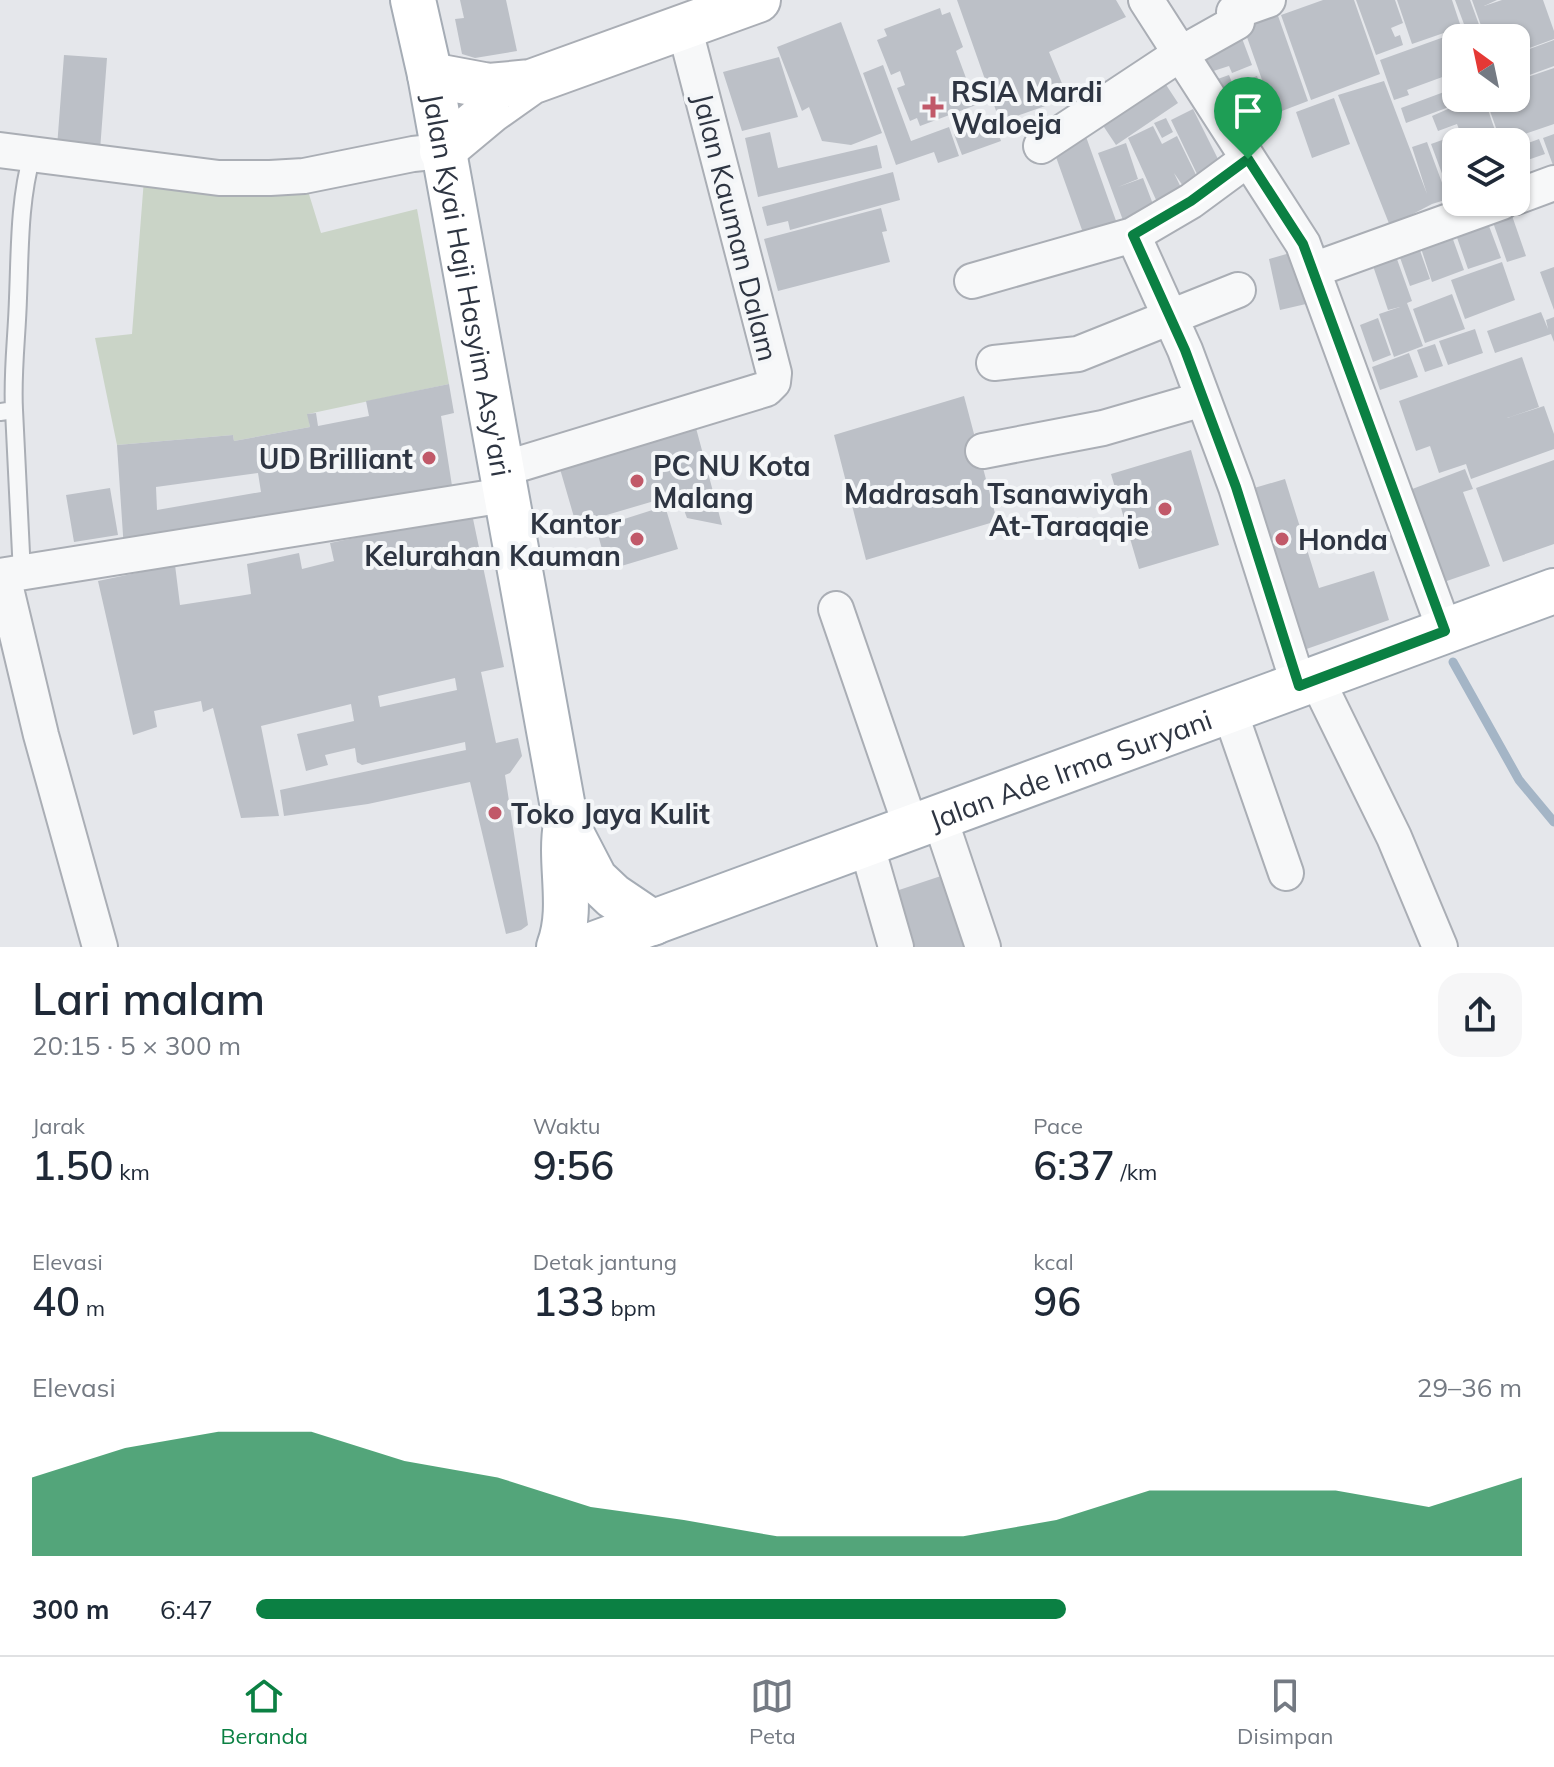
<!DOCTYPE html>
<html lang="id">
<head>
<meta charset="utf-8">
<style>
  body { margin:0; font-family:Mulish,sans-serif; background:#f6f6f7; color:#1f2937; height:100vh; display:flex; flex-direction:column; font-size:30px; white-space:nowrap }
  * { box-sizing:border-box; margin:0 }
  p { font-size:26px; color:#747a83 }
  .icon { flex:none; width:44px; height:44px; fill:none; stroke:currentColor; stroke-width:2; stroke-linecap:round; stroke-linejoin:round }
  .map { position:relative; height:947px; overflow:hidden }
  .details { display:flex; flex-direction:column; background:#fff; flex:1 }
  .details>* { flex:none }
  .needle { width:52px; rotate:327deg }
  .buttons { position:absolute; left:1442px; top:24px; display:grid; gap:16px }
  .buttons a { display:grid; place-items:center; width:88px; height:88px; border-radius:16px; background:#fff; box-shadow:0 2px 6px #0004; font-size:40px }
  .pin { position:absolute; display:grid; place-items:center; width:68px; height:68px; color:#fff; margin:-82px -34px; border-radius:50% 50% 50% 0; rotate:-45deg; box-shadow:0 0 8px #0007 }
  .pin .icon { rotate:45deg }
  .round { display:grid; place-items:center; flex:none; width:84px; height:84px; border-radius:24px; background:#f6f6f7 }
  .summary { display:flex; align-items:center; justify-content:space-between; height:136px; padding:0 32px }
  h1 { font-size:44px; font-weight:600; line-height:60px }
  .stats { display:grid; grid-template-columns:repeat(3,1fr); gap:12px; height:136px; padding:8px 32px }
  .stats div { display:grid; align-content:center }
  .stats b { font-size:40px; font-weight:600 }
  .stats small { font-size:22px; font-weight:400 }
  .stats p { font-size:22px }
  .chart { height:224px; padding:16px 32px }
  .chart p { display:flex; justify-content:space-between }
  .chart svg { width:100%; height:144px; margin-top:8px; fill:#0b8043; opacity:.7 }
  ul { padding:0 32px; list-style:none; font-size:26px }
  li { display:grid; grid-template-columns:128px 96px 1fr; align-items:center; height:60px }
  li i { height:20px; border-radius:10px; background:#0b8043 }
  .menu { display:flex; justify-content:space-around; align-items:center; height:112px; border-top:2px solid #e0e1e3; background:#fff; font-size:22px; color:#747a83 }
  .menu a { display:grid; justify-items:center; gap:4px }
  .menu .current { color:#0b8043 }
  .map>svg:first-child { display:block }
  .grass { fill:#cad4c7 }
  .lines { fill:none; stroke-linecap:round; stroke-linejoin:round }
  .stream { stroke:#a4b5c6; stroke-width:9 }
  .building { fill:#bcc0c7; fill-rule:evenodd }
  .lane-casing { stroke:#aaaeb5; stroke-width:20 }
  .street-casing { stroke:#aaaeb5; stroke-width:38 }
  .secondary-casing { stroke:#aaaeb5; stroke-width:48 }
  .primary-casing { stroke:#a5acb5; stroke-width:48 }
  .lane { stroke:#f7f8f9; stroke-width:16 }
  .street { stroke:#f7f8f9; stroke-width:34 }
  .secondary { stroke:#fff; stroke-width:44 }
  .primary { stroke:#fff; stroke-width:44 }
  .route-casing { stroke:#fff; stroke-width:16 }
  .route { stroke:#0b8043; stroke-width:10 }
  .poi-dot { fill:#c15969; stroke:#f4f6f8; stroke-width:3 }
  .labels { text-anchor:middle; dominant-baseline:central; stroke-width:8; stroke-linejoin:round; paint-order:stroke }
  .poi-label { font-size:28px; font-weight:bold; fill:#2e3542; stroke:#f4f6f8; text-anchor:start }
  .street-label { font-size:28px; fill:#2e3542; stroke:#f4f6f8 }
</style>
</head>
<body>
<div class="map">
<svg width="1554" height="947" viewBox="0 0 1554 947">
  <rect width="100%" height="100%" fill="#e5e7eb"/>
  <path class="grass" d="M144,179L308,191L321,233L417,209L449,384L308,414L310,427L234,441L233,435L117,445L95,338L132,334Z"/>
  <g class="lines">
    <path class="stream" d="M1453,662L1519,780L1554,822"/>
  </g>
  <path class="building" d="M460,0H506L517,51L475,58L462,54L455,19L464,18Z
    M957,0H1116L1126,17L1049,52L1068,98L1000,122Z
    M1323,0H1354L1380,74L1311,100L1281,15Z
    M1356,0H1395L1403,23L1391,28L1395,37L1400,35L1403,45L1376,55Z
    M1397,0H1452L1461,27L1412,44Z
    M1455,0H1470L1481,30L1468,35Z
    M1472,0H1497L1484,6L1502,0H1543L1554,31V39L1516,53V38H1475L1484,34Z
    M940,8L942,15L950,12L963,47L956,51L976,105L920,126L917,118L910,121L897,88L905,85L900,71L891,75L877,40L887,36L884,29Z
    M1276,10L1308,101L1274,114L1242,23Z
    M841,22L882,133L851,145L822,141L809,107L802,111L777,47Z
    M1458,32L1460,38H1456V72L1407,90L1409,95L1394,100L1380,60Z
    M1240,33L1252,65L1232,73L1229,66L1201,75L1192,50Z
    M1554,40V66L1521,78L1516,65V54Z
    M64,55L107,58L100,150L57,147Z
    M779,57L798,117L742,131L723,72Z
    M883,65L911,141L949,127L959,156L938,163L934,152L896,165L863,73Z
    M1554,68V124L1501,142L1490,111L1526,98L1490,109L1487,98H1516V81Z
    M1157,71L1178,103L1116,145L1094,112Z
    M1229,75L1233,85L1257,76L1261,88L1217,104L1209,82Z
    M1456,75V98H1462L1452,102L1444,80Z
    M1384,81L1427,194L1412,147L1427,142L1448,199L1432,204L1390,226L1338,95Z
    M1263,90L1272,116L1243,126L1233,100Z
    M1444,92L1449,107L1406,123L1401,108Z
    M1334,98L1350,144L1312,158L1296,112Z
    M1473,98H1484L1499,142H1464L1457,124L1438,131L1432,116Z
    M1193,109L1220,163L1197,174L1171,120Z
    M1166,118L1173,132L1162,138L1154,123Z
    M993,120L1001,141L962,155L954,134Z
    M1153,126L1162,144L1177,136L1198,179L1183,186L1174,173L1184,194L1157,202L1128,138Z
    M1084,131L1120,232L1087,244L1051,143Z
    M770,132L778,168L877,145L882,168L758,197L745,138Z
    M1459,134L1462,142H1456V193L1450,195L1431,144Z
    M1554,134V168L1543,138Z
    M1539,139L1545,154L1522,162L1517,147Z
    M1126,143L1138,179L1118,187L1143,178L1156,212L1124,223L1098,153Z
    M893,172L900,200L790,230L788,221L767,226L762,207Z
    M1509,207L1526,256L1507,262L1490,214Z
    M881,208L887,231L882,232L890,262L778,291L764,239Z
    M1486,218L1501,258L1468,269L1454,229Z
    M1450,231L1464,270L1432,282L1419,242Z
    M1417,242L1430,279L1410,286L1397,249Z
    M1393,248L1412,301L1407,303L1423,346L1394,357L1379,314L1400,307L1388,310L1370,257Z
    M1304,249L1319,301L1280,310L1269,259Z
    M1502,262L1515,300L1465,319L1451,280Z
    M1554,267V310L1540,272Z
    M1452,294L1465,329L1425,343L1413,309Z
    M1541,312L1548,329L1546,320L1554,317V342L1551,334L1495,353L1487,331Z
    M1378,318L1391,355L1373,362L1360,325Z
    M1475,329L1483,353L1448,365L1439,341Z
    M1435,344L1443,366L1425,372L1417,350Z
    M1409,353L1418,377L1380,390L1372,367Z
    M1522,357L1539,407L1507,418L1544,406L1554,434V449L1471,479L1466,464L1439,473L1430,446L1416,451L1399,401Z
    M449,384L454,413L441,416L453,492L124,550L117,445L233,435L234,441L310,427L307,414L316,413L318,426L369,416L366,401ZM258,473L261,492L157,510L156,487Z
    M964,396L997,521L866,560L834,435Z
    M696,428L722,525L687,518L678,494L576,524L560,469Z
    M1191,450L1219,545L1139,569L1111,474Z
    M1554,460V544L1503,562L1476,488Z
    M1465,469L1473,489L1463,492L1490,566L1441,583L1407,491Z
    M1285,479L1319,588L1374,571L1389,620L1298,652L1244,491Z
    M110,488L118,535L74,542L66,495Z
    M665,506L678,549L608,570L596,528Z
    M472,514L504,667L481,672L496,743L518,738L522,756L510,773L505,775L528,925L521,930L506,934L470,782L368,804L284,816L280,790L466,750L465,742L362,765L357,762L355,748L325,755L328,765L306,771L297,734L354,721L351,704L261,726L279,816L241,818L213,708L203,712L201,701L154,711L157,727L133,735L98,581L175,565L180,605L239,596L251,594L247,564L299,553L302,569L334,561L330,543ZM455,678L457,690L380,707L378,696Z
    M941,876L965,947H904L887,894Z"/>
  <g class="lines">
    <defs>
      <path id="lane" d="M14,410C12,372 17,336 18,298C20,250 19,201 32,155
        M0,412L14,410L22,574"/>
      <path id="street" d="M1146,0L1303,244L1445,631
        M1041,146L1180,54L1237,22L1234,12L1268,0
        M0,150L219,178H270L304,176L413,154L442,151
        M1516,197L1554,183
        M1133,235L1185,350L1236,487L1299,686
        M1313,270L1502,202
        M972,281L1133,235L1191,201L1248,159
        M994,363L1078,354L1238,290
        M983,451L1103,428L1203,399
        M500,470L766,389L773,382L774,373L684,26
        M0,576L505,495
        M3,576L41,735L100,947
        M836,609L911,827
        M1317,680L1394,837L1440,947
        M1230,712L1286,873
        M939,816L983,947
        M866,843L896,947"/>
      <path id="secondary" d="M430,75L489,86L531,82
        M442,151L490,111L531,82L758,0"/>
      <g id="primary">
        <path id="s1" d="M413,0L430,75L566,824C559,865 574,907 559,947"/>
        <path d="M569,829L595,879L613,896L653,923"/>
        <path id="s2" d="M586,947L1554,591"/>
      </g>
    </defs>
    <use href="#lane" class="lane-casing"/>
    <use href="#street" class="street-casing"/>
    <use href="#secondary" class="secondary-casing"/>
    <use href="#primary" class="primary-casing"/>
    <use href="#lane" class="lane"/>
    <use href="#street" class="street"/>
    <use href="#secondary" class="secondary"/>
    <use href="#primary" class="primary"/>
  </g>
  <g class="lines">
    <defs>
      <path id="route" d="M1248,159L1303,244L1445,631L1299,686L1236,487L1185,350L1133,235L1191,201Z"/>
    </defs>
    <use href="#route" class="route-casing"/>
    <use href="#route" class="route"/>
  </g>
  <g class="poi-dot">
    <path d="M929 95h8v8h8v8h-8v8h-8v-8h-8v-8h8z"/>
    <circle cx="429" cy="458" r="8"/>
    <circle cx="637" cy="481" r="8"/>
    <circle cx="1165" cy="509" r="8"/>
    <circle cx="637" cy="539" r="8"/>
    <circle cx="1282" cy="539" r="8"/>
    <circle cx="495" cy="813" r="8"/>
  </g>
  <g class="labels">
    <g class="poi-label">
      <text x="951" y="91">RSIA Mardi<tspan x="951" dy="32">Waloeja</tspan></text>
      <text x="413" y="458" text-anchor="end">UD Brilliant</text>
      <text x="653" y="465">PC NU Kota<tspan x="653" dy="32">Malang</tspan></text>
      <text x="1149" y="493" text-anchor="end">Madrasah Tsanawiyah<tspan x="1149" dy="32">At-Taraqqie</tspan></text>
      <text x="621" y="523" text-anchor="end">Kantor<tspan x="621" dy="32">Kelurahan Kauman</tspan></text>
      <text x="1298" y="539">Honda</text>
      <text x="511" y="813">Toko Jaya Kulit</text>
    </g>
    <g class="street-label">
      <text transform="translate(736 227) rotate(76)">Jalan Kauman Dalam</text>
      <text stroke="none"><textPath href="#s1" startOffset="290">Jalan Kyai Haji Hasyim Asy'ari</textPath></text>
      <text stroke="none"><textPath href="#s2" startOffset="516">Jalan Ade Irma Suryani</textPath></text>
    </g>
  </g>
</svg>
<div class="buttons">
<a><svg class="needle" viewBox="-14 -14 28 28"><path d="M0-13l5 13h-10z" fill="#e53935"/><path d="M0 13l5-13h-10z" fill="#747a83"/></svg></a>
<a><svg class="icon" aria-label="layers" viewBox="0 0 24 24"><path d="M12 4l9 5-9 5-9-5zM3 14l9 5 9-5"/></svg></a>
</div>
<div class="pin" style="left:1248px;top:159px;background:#1e9e55"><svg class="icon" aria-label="arrive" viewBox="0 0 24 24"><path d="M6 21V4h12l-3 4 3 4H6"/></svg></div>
</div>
<section class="details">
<div class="summary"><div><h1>Lari malam</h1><p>20:15 · 5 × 300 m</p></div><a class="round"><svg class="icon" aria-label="share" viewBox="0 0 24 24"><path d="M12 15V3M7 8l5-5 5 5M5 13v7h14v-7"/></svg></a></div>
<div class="stats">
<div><p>Jarak</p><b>1.50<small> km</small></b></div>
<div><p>Waktu</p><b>9:56</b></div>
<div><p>Pace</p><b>6:37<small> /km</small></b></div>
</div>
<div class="stats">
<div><p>Elevasi</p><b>40<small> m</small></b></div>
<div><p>Detak jantung</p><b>133<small> bpm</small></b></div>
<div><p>kcal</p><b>96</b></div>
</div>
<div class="chart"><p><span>Elevasi</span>29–36 m</p>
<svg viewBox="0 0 160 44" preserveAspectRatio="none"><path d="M0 44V20L10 11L20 6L30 6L40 15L50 20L60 29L70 33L80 38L90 38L100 38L110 33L120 24L130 24L140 24L150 29L160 20V44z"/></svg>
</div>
<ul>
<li><b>300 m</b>6:47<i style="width:64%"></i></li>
</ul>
</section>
<nav class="menu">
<a class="current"><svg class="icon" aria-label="home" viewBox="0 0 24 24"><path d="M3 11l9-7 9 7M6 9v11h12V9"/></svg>Beranda</a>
<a><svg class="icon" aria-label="map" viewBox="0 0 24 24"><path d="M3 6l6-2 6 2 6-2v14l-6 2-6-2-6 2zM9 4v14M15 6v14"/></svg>Peta</a>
<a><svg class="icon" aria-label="saved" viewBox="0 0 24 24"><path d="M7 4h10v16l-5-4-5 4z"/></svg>Disimpan</a>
</nav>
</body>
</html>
